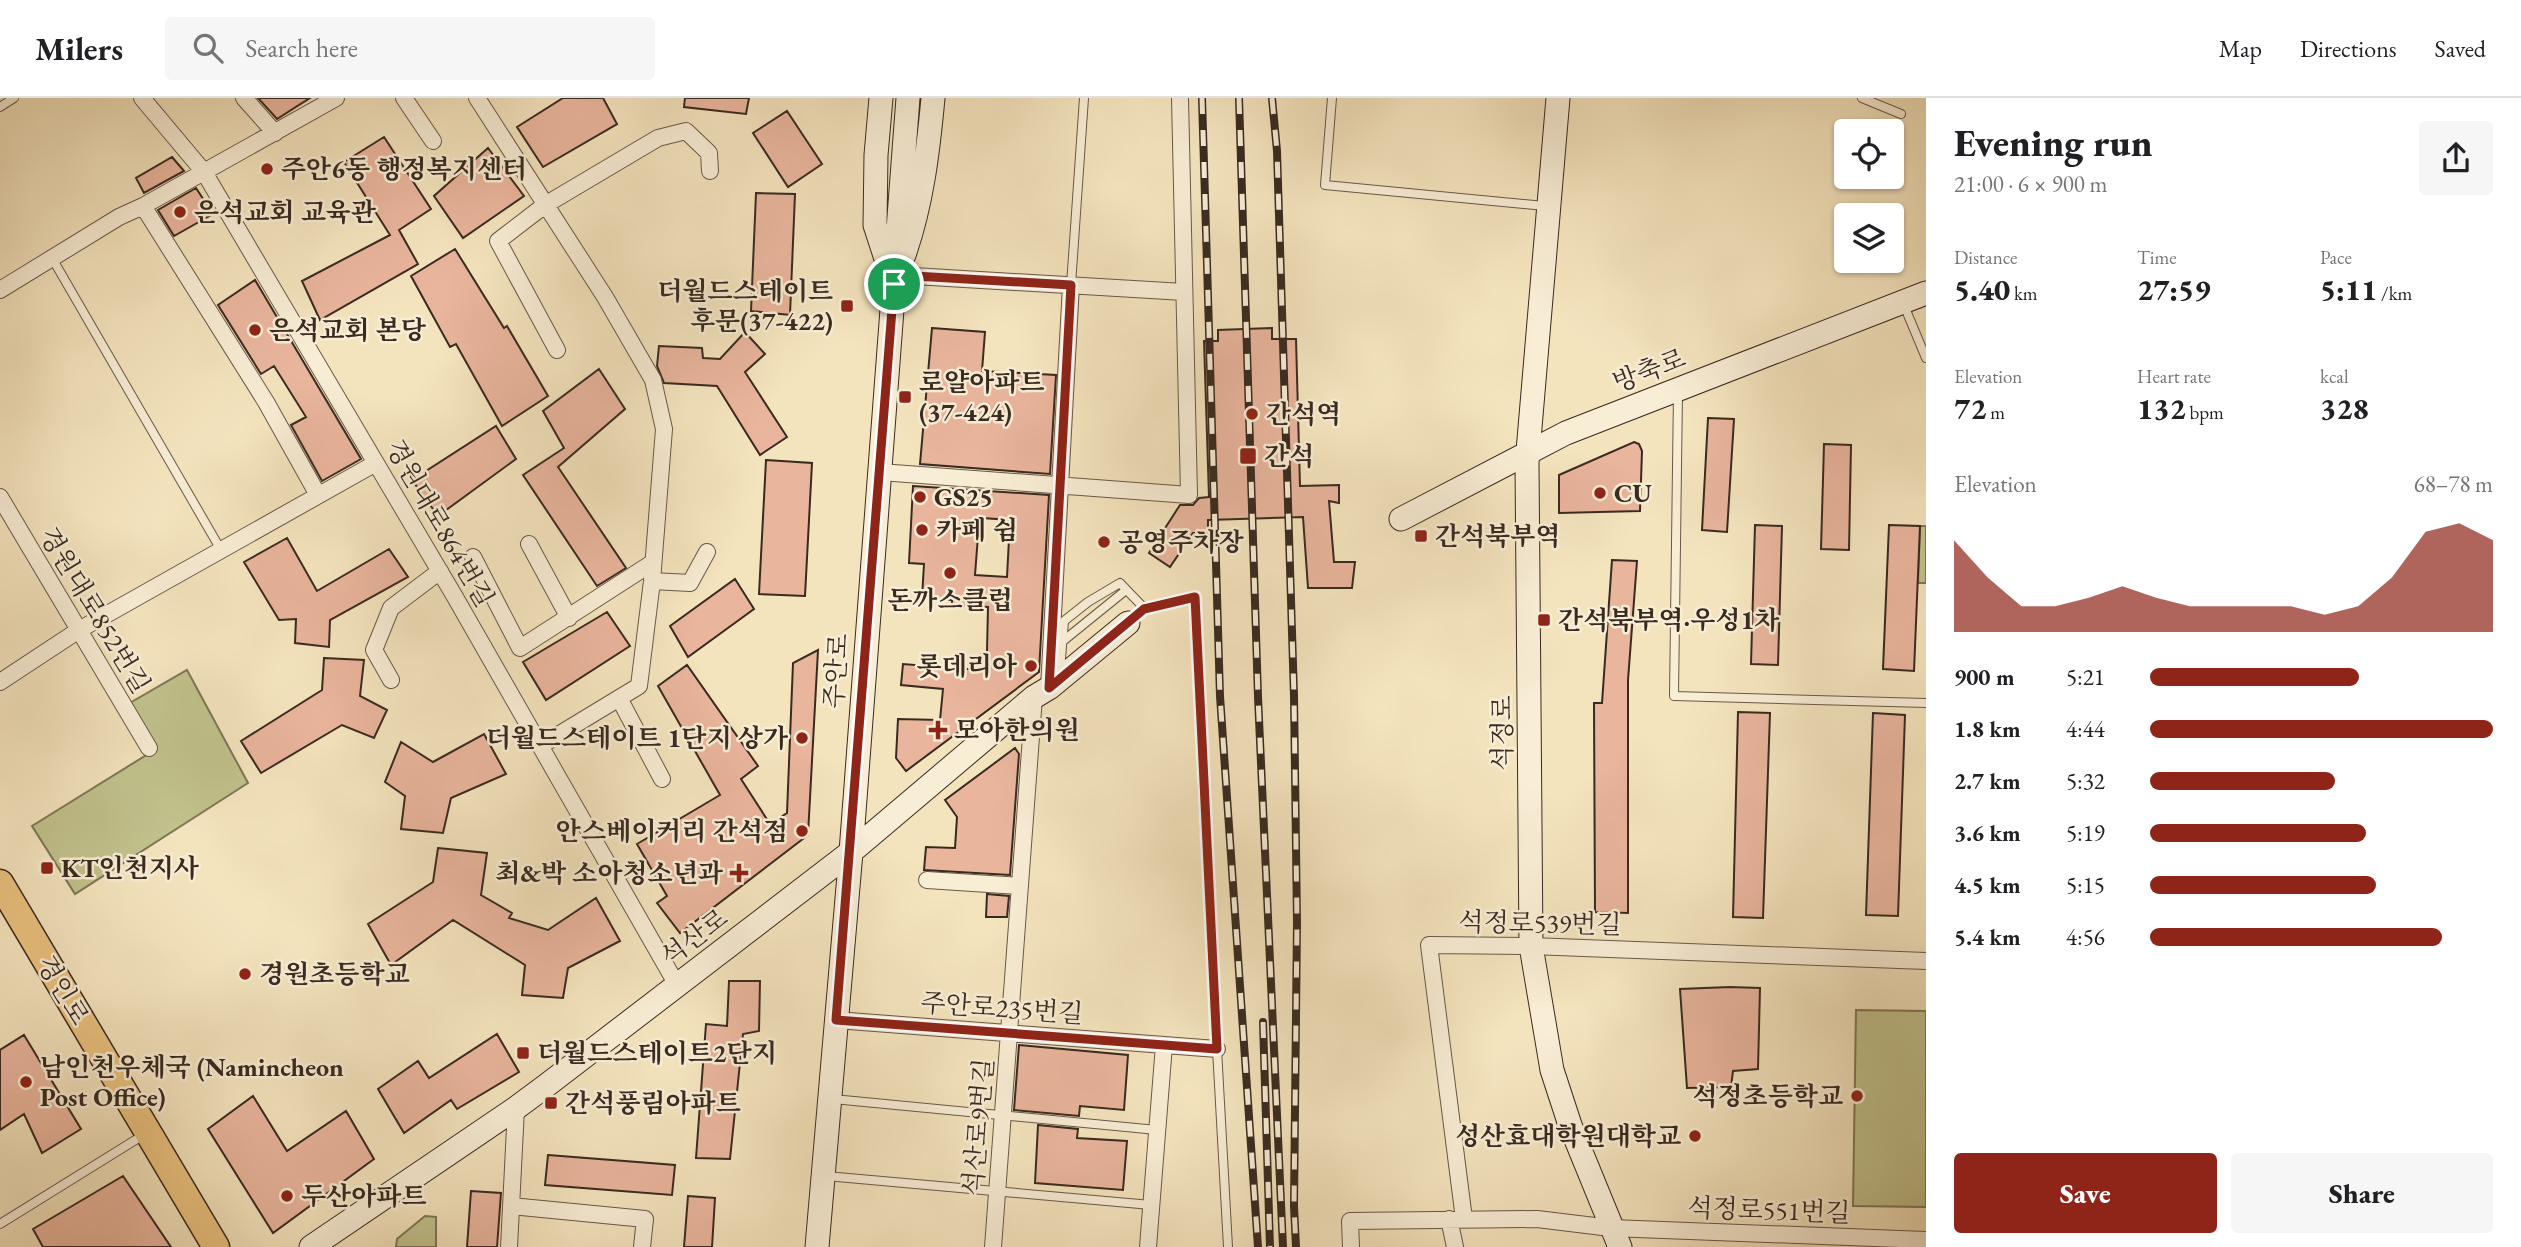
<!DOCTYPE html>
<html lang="en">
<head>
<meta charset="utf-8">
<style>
  body { margin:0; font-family:"EB Garamond","Noto Serif KR",serif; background:#f6f6f6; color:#202124; height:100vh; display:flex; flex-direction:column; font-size:26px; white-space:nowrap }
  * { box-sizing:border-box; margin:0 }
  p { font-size:23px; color:#757577 }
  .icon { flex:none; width:38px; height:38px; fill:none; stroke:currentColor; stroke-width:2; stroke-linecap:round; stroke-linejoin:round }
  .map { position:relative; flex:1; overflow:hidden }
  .side { display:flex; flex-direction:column; background:#fff; width:595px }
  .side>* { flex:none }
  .fabs { position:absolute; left:1834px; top:21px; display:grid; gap:14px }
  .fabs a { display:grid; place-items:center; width:70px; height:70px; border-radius:7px; background:#fff; box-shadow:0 2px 5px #0004; font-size:35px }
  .pin { position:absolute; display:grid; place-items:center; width:60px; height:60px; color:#fff; margin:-30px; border:4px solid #fff; border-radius:50%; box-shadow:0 2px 7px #0007 }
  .round { display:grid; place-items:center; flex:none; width:74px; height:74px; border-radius:7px; background:#f6f6f6 }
  .summary { display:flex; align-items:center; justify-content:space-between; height:119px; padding:0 28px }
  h1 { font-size:38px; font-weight:800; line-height:52px }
  .figures { display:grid; grid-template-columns:repeat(3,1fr); gap:10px; height:119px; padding:7px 28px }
  .figures div { display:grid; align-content:center }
  .figures b { font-size:30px; font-weight:800 }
  .figures small { font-size:19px; font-weight:400 }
  .figures p { font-size:19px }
  .chart { height:196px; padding:14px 28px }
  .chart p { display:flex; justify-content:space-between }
  .chart svg { width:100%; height:126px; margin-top:7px; fill:#8f2418; opacity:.7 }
  .action { display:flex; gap:14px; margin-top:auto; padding:14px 28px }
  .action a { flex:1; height:80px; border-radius:7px; background:#8f2418; color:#fff; font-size:28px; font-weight:800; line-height:80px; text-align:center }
  .action a+a { background:#f6f6f6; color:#202124 }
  ul { padding:0 28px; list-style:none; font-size:23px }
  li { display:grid; grid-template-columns:112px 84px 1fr; align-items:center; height:52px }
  li i { height:18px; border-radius:9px; background:#8f2418 }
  header { display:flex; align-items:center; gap:42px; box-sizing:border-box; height:98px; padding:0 35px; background:#fff; border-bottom:2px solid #e0e0e0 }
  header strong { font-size:33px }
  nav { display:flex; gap:38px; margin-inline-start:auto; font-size:24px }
  .search { width:490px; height:63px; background:#f6f6f6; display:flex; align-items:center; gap:18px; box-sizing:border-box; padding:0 24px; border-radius:7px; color:#757577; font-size:26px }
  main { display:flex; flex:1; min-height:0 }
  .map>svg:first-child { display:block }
  .green { fill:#c1c28d; stroke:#7d7656; stroke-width:2 }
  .building { fill:#e9b59d; stroke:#392a20; stroke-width:2; fill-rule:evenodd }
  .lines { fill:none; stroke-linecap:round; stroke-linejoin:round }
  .lane-casing { stroke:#685848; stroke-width:10 }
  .street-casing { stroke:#685848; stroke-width:18 }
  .secondary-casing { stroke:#392a20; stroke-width:25 }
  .primary-casing { stroke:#392a20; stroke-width:29 }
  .lane { stroke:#f8edd5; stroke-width:8 }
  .street { stroke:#f8edd5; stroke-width:16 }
  .secondary { stroke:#f8edd5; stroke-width:23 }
  .primary { stroke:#eac27f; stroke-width:26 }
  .rail-casing { stroke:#392a20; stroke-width:8 }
  .rail { stroke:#f8edd5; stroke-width:5; stroke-dasharray:16; stroke-linecap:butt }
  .route-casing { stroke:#fff; stroke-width:14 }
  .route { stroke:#8f2418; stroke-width:9 }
  .poi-dot { fill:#8f2418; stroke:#f8edd5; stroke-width:2.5 }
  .labels { text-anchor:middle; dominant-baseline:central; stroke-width:5; stroke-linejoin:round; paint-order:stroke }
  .poi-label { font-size:26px; font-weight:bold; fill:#392a20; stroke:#f8edd5; text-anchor:start }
  .street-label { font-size:26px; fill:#392a20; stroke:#f8edd5 }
</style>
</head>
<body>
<header>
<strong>Milers</strong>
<div class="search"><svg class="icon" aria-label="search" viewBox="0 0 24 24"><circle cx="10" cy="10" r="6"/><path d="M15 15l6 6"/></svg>Search here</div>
<nav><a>Map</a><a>Directions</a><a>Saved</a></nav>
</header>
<main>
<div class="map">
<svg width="1926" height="1149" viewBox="0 0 1926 1149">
  <rect width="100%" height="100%" fill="#f4e4be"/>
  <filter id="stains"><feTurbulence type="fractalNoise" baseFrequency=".00286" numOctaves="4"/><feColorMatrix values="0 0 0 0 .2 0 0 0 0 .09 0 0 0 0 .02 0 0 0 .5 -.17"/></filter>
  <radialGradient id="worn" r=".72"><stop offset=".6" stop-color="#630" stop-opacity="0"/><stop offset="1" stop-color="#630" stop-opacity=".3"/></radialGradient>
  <path class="green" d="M1920,428H1926V485H1918Z
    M187,572L248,685L75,796L32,728L156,651L128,606Z
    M1856,912L1926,913V1109L1853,1108Z
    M425,1118L436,1119V1149H396L397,1141Z"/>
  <path class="building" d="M258,0H310L277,21Z
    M563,0H603L617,26L543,69L517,29Z
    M685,0H749L746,16L684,9Z
    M787,13L822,66L788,89L753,35Z
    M384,39L431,111L399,132L418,166L320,222L302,183L390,137L344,64Z
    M488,50L524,98L463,140L434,98Z
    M172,59L184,73L144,95L136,80Z
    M196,90L213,116L174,138L158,112Z
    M756,95L795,96L790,217L751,213Z
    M455,151L504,230L507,228L548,298L502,328L456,246L450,249L411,178Z
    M255,182L361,361L322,383L291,327L306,319L274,268L261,276L218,207Z
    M932,230L985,234L982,273L1056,277L1050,376L920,366Z
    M1272,230V241H1296L1300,388L1339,387V405L1329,403L1334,464H1355L1352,490H1308L1303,419L1208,422V435H1193L1170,469L1149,455L1180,407H1193L1199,400L1209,399L1204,243H1218V232Z
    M745,234L765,256L745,274L787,339L760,357L717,288L664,285L657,268L659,248L702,250L703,260L720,261Z
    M599,271L625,311L558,369L626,470L597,488L523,377L564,350L543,313Z
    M1708,320L1734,321L1727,434L1702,432Z
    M496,328L516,361L438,418L412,382Z
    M1634,344L1639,346L1642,353L1640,413L1559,415V377Z
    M1824,346L1851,347L1849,452L1821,451Z
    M766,362L812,365L805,498L759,496Z
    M913,388L1049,397L1039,574L906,673L896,660L898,621L940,622L943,591L901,587L903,566L979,572L980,557L987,553L988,509L952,507V502L922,500L924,466L909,465ZM982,420L1010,422L1007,479L975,477L978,438H981Z
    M1755,427L1782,428L1778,567L1751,566Z
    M1889,427L1920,428L1914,573L1883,571Z
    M287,440L317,493L389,451L408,479L330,522L329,549L295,545L296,521L279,522L244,464Z
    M1612,462L1637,463L1628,582V815L1595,814L1594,605H1602Z
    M735,481L754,511L688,559L670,528Z
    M607,514L630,548L546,602L523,564Z
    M818,552L808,737L680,835L657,805L667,798L637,746L720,697L658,588L687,567L758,668L741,681L770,726L787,715L793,565Z
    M324,560L364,562L360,598L387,612L374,640L342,627L261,675L241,643L322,592Z
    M1738,614L1770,615L1763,820L1733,819Z
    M1873,615L1905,617L1898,818L1866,817Z
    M484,636L506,676L451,700L443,735L401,731L405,698L385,684L401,644L433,664Z
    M1015,650L1019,656L1010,777L924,772L926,749L955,750L957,719L945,702Z
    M438,750L487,755L481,797L512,815L509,820L548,832L596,800L620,843L568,870L563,900L522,897L525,867L453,822L391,867L368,826L433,784Z
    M987,796L1009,798L1007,819H986Z
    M729,883H760L759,933L743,936L730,1061L696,1060L706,926L727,928Z
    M1730,889L1760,890L1758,971L1733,973L1731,989L1687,990L1680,891Z
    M497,936L519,974L457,1011L451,1002L404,1035L378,991L418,963L429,980Z
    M24,937L81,1031L42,1055L24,1016L0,1032V952Z
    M1019,947L1128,957L1124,1012L1080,1008L1079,1018L1014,1012Z
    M253,998L287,1053L346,1013L374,1061L273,1135L208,1031Z
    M1038,1027L1078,1031L1077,1040L1127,1043L1123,1092L1035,1085Z
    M548,1057L675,1067L672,1097L545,1087Z
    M123,1078L171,1149H43L33,1131Z
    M471,1093L501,1095L497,1149H467Z
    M688,1098L715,1100L712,1149H684Z"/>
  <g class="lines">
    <defs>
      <path id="lane" d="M1332,0L1325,87L1545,108
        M1862,0L1901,16
        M0,9L14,0
        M52,160L221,452
        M1071,187L1084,0
        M1903,205L1926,260
        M1678,294L1674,598L1926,605
        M1145,511L1195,499L1203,699L1228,1149
        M1063,543L1126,492
        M1060,573L1064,523L1088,504L1120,485L1145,511L1130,523
        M833,1001L1157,1032
        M826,1078L1151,1107
        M0,1126L145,1036"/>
      <path id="street" d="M142,0L204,74L455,499L677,887
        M244,0L275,35
        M404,0L433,43
        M477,0L605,199L653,282L664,331L652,483L639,588L540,648
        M143,108L266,304L318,397
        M897,177L1184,194
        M0,192L119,119L143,108L336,0
        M557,252L498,143L545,107L658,40L686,33L709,55L710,73
        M880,374L1189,397L1180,0
        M0,399L149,650
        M529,446L569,520
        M473,459L520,550L652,465
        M652,483L690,485L707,454
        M391,582L374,552L391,510L440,473
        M0,584L79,532L376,365
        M1049,590L1071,187
        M619,600L662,681
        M927,782L1020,788
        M836,922L1217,951
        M511,1108L645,1121L642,1149
        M1449,1121L1455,1149
        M1464,1121L1429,847L1531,848L1926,863
        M509,1149L516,1010
        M993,1149L1034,599
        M1148,1149L1164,947
        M1351,1149L1350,1123L1537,1121L1611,1130L1926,1142"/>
      <path id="secondary" d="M881,0L876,57L875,127L891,176
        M1558,0L1527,365L1531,848L1552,972L1570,1027L1620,1149
        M904,157C922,105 928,54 933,0
        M1401,421L1566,335L1926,195
        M311,1149L516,1010L547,987L851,754L1034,599L1049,590L1128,525
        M817,1149L851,754L908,0"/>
      <path id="primary" d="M0,785L216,1149"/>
    </defs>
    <use href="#lane" class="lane-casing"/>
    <use href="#street" class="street-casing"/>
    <use href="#secondary" class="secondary-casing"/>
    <use href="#primary" class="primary-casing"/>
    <use href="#lane" class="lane"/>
    <use href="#street" class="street"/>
    <use href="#secondary" class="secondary"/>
    <use href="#primary" class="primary"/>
    <defs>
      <path id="rail" d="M1202,0L1220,598L1258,1149
        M1239,0L1258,599L1283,1149
        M1272,0L1277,53L1294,598L1297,824L1294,1108L1296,1149
        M1263,924L1270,1149"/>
    </defs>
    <use href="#rail" class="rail-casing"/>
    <use href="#rail" class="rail"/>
  </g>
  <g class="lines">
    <defs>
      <path id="route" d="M897,177L1071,187L1049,590L1144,511L1195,499L1217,951L836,922L894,186Z"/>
    </defs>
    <use href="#route" class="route-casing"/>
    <use href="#route" class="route"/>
  </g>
  <g class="poi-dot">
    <circle cx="267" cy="71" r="7"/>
    <circle cx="180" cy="114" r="7"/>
    <rect x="840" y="201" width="14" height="14" rx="3.5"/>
    <circle cx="255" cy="232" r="7"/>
    <rect x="898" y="292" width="14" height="14" rx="3.5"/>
    <circle cx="1252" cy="316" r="7"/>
    <rect x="1239" y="349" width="18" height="18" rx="3.5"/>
    <circle cx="1600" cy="395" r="7"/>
    <circle cx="920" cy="399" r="7"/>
    <circle cx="922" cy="432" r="7"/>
    <rect x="1414" y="431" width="14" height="14" rx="3.5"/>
    <circle cx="1104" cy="444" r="7"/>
    <circle cx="950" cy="475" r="7"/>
    <rect x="1537" y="515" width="14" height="14" rx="3.5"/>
    <circle cx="1031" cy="568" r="7"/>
    <path d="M934.5 621.5h7v7h7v7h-7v7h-7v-7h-7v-7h7z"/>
    <circle cx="802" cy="640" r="7"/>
    <circle cx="802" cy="733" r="7"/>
    <rect x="40" y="763" width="14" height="14" rx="3.5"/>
    <path d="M735.5 764.5h7v7h7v7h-7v7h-7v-7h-7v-7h7z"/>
    <circle cx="245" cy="876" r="7"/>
    <rect x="516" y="948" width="14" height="14" rx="3.5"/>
    <circle cx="26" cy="984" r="7"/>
    <circle cx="1857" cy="998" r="7"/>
    <rect x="544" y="998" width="14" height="14" rx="3.5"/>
    <circle cx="1695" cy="1038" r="7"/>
    <circle cx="287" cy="1098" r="7"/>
  </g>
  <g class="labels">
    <g class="poi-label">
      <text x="281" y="71">주안6동 행정복지센터</text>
      <text x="194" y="114">은석교회 교육관</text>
      <text x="833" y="193" text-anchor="end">더월드스테이트<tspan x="833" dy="30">후문(37-422)</tspan></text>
      <text x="269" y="232">은석교회 본당</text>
      <text x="919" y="284">로얄아파트<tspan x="919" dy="30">(37-424)</tspan></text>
      <text x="1266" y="316">간석역</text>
      <text x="1264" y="358">간석</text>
      <text x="1614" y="395">CU</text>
      <text x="934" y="399">GS25</text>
      <text x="936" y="432">카페 쉼</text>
      <text x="1435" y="438">간석북부역</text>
      <text x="1118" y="444">공영주차장</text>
      <text x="950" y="502" text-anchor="middle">돈까스클럽</text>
      <text x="1558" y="522">간석북부역·우성1차</text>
      <text x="1017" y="568" text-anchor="end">롯데리아</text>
      <text x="954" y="632">모아한의원</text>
      <text x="788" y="640" text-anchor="end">더월드스테이트 1단지 상가</text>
      <text x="788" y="733" text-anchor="end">안스베이커리 간석점</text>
      <text x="61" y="770">KT인천지사</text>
      <text x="723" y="775" text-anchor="end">최&amp;박 소아청소년과</text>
      <text x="259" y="876">경원초등학교</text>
      <text x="537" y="955">더월드스테이트2단지</text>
      <text x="40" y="969">남인천우체국 (Namincheon<tspan x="40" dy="30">Post Office)</tspan></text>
      <text x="1843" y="998" text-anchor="end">석정초등학교</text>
      <text x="565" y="1005">간석풍림아파트</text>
      <text x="1681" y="1038" text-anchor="end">성산효대학원대학교</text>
      <text x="301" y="1098">두산아파트</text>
    </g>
    <g class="street-label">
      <text transform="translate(1649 272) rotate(-21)">방축로</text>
      <text transform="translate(440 425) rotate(60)">경원대로864번길</text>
      <text transform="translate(95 512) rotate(59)">경원대로852번길</text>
      <text transform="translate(836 573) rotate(-86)">주안로</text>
      <text transform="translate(1502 635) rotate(-90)">석정로</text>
      <text transform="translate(1540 825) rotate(1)">석정로539번길</text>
      <text transform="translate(694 839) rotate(-37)">석산로</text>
      <text transform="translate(63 892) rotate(59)">경인로</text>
      <text transform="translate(1002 910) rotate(4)">주안로235번길</text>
      <text transform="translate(978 1029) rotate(-85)">석산로9번길</text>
      <text transform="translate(1769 1112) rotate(2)">석정로551번길</text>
    </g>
  </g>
  <rect width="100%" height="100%" filter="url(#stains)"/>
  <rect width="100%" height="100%" fill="url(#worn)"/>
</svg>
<div class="fabs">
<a><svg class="icon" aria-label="locate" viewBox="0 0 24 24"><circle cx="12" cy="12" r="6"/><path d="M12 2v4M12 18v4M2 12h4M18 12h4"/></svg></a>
<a><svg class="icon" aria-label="layers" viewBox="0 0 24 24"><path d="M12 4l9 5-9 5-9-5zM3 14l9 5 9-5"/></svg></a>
</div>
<div class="pin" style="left:894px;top:186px;background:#1e9e55"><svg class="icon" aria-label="arrive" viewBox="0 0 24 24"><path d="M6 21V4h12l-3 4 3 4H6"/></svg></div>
</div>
<section class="side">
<div class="summary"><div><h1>Evening run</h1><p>21:00 · 6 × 900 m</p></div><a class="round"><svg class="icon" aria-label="share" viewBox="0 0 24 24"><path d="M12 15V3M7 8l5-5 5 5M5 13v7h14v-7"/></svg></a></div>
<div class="figures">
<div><p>Distance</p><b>5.40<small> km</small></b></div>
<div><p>Time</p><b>27:59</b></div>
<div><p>Pace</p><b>5:11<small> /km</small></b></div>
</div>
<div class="figures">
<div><p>Elevation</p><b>72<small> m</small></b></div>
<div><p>Heart rate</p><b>132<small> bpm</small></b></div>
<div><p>kcal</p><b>328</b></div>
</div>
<div class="chart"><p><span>Elevation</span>68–78 m</p>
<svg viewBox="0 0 160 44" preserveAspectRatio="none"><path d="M0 44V12L10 25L20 35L30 35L40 32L50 28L60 32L70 35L80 35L90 35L100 35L110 38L120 35L130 25L140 9L150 6L160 12V44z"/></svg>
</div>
<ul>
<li><b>900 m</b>5:21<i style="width:61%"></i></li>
<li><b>1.8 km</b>4:44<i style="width:100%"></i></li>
<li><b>2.7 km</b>5:32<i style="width:54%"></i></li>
<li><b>3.6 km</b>5:19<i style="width:63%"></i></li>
<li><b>4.5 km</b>5:15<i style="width:66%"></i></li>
<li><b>5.4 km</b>4:56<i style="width:85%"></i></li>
</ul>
<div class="action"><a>Save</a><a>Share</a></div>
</section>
</main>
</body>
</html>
